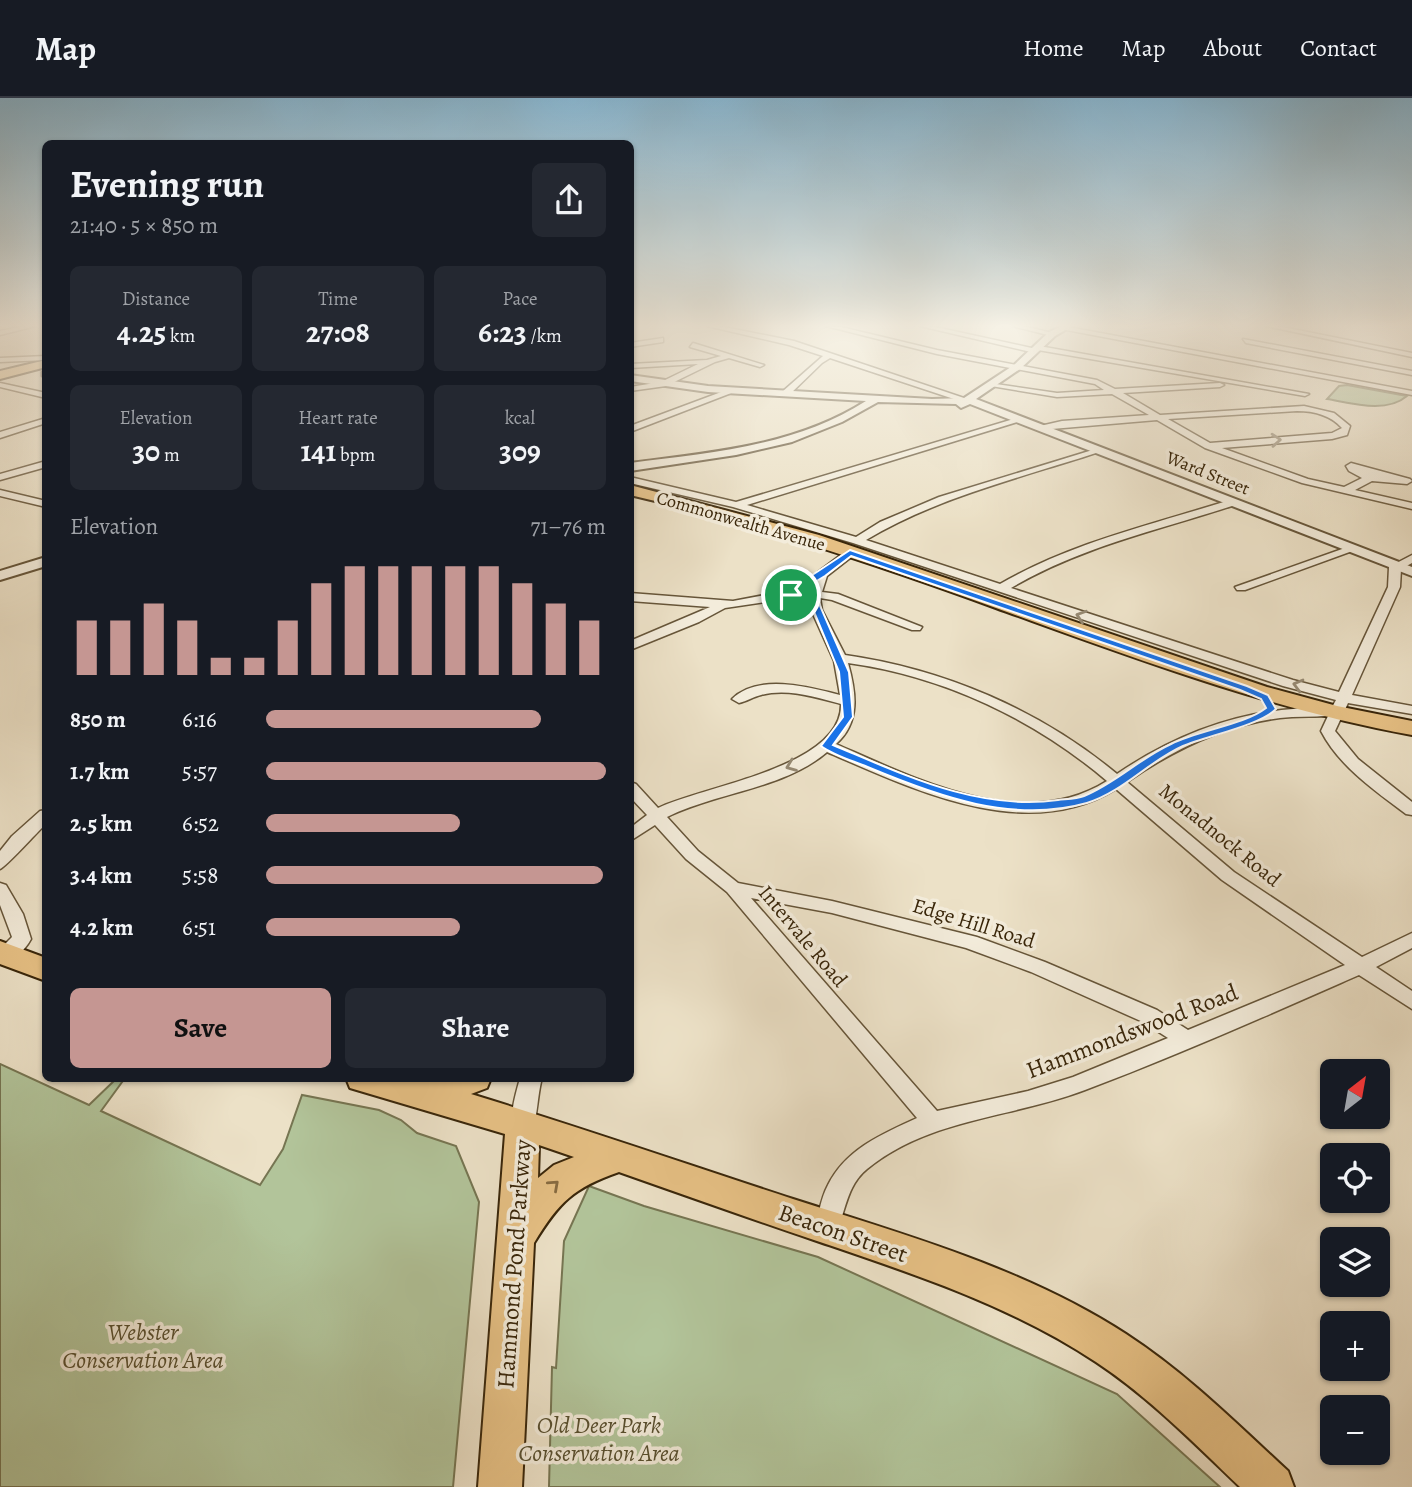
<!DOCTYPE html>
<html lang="en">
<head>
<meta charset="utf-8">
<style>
  body { margin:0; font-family:Alegreya,serif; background:#242831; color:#f1f3f6; height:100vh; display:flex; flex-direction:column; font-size:26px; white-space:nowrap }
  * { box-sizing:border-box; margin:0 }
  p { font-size:23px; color:#9ea1a6 }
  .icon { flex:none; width:38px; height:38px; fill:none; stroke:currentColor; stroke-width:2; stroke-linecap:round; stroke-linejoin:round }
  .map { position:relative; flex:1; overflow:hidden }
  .side { position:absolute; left:42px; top:42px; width:592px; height:942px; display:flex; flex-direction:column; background:#171b24; border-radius:10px; box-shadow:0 2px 5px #0004 }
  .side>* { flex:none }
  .needle { width:46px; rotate:31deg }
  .controls { position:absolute; left:1320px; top:961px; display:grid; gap:14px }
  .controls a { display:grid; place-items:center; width:70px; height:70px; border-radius:10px; background:#171b24; box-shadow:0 2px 5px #0004; font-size:35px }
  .pin { position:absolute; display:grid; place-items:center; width:60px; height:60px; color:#fff; margin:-30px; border:4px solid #fff; border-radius:50%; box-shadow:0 2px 7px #0007 }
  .round { display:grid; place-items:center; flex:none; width:74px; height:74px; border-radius:10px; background:#242831 }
  .head { display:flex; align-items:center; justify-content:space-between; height:119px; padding:0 28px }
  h1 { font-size:38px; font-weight:700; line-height:52px }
  .figures { display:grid; grid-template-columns:repeat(3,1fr); gap:10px; height:119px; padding:7px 28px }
  .figures div { display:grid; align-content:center; border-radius:10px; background:#242831; text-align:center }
  .figures b { font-size:30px; font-weight:700 }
  .figures small { font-size:19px; font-weight:400 }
  .figures p { font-size:19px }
  .chart { height:196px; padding:14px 28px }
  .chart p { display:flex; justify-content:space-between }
  .chart svg { width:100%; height:126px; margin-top:7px; stroke:#c59692; stroke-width:6 }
  .cta { display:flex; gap:14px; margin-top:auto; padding:14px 28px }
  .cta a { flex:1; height:80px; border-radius:10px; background:#c59692; color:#111; font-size:28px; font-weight:700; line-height:80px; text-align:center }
  .cta a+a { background:#242831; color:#f1f3f6 }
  ul { padding:0 28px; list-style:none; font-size:23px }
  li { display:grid; grid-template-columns:112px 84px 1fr; align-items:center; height:52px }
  li i { height:18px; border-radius:9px; background:#c59692 }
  header { display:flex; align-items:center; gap:42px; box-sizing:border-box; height:98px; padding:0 35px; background:#171b24; border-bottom:2px solid #363941 }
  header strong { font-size:33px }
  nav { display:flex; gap:38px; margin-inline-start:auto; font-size:24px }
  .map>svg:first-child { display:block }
  .green { fill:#b2c49a; stroke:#767552; stroke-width:2 }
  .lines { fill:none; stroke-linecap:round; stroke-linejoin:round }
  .minor-casing { stroke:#665539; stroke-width:3 }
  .tertiary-casing { stroke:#665539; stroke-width:4 }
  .primary-casing { stroke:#39260a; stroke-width:4 }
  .minor { fill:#f3ecdb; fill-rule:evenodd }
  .tertiary { fill:#f3ecdb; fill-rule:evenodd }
  .primary { fill:#e6c084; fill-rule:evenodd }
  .oneway { stroke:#968972 }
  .oneway2 { stroke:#876b41 }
  .route { fill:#1a73e8; stroke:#fff; stroke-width:2; fill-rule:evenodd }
  .labels { text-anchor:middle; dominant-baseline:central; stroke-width:7; stroke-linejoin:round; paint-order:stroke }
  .far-street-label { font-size:18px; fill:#39260a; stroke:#f3ecdb }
  .street-label { font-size:21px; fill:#39260a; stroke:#f3ecdb }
  .near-street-label { font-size:24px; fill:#39260a; stroke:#f3ecdb }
  .near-park-label { font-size:24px; font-style:italic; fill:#574e2e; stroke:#f3ecdb }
</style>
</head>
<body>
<header>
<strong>Map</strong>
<nav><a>Home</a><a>Map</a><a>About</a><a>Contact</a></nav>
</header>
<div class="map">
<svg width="1412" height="1389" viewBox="0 0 1412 1389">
  <rect width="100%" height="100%" fill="#ece1c7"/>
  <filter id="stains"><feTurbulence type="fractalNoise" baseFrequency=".00286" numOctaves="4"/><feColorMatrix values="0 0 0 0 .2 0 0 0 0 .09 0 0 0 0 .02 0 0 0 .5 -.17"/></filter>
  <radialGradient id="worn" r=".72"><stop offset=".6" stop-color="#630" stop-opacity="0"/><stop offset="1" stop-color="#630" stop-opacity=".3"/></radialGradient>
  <path class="green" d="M1347,287L1407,298C1386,316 1351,305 1327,301L1339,288Z
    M0,966L89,1007L117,980H125L101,1013L260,1087L283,1051L302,997L379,1012L401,1022L417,1035L456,1048L479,1104L453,1389H0Z
    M589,1088L644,1108L818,1159L1117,1296L1220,1389H549L552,1269L556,1270L564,1143Z"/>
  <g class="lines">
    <defs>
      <path id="minor" d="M24,228H36L0,237V233Z
        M707,228H719L794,243L970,302L963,304L830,260L822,265L788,298H782V294L823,258L789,247Z
        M826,228H837L937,252L1097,282L1115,291L1220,285L1224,287L1220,289L1123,295L1160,317L1304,308L1334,315L1350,328L1347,337L1332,341L1222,350L1308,381L1344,389L1362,380L1349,373L1346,368L1351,365L1410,381L1412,383L1407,386L1372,383L1355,392L1412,405V411L1302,385L1205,350L1157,322L1040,332V328L1062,323L1149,317L1112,296L1057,299L985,287L989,285L1057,295L1104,292L1095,286L937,256ZM1297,313C1315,313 1330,317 1342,330L1332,335L1210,345L1168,321Z
        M920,228H931L1036,251L1039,248L1309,296L1305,298L1038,252L1035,255Z
        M1012,228H1024L1056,236L1052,238Z
        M1063,228L1412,293V297L1061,231Z
        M1266,228H1278L1412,255V259Z
        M663,240V244L630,249V245Z
        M1243,241L1412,273V277L1246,245Z
        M693,245L764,267L760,269L729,260L715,264L666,288L630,293V289L661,284L698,266L630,270V266L707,262L721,258L690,249Z
        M46,258V262L0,264V260Z
        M42,274H46V278H42Z
        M0,285L46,295V300L0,289Z
        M732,290L739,292L630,334V328Z
        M46,320V325L0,340V334Z
        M1017,320L1024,322L747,407L856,439L880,424L939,399L1099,350V354C1020,380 938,399 866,442L1000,486C1071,445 1150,427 1227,403H1235V407C1159,432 1080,449 1011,490L1293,582L1339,594L1388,489L1389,469L1412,457V465L1401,471L1400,489L1352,597L1412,608V616L1348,605L1335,633L1358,661L1412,704V717L1406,716C1375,693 1339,668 1321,633L1328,618C1312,619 1296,618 1280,620C1223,627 1173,652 1127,684L1234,774L1362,859L1412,835V850L1376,869L1412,893V911L1359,877C1268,917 1178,957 1085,992C1012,1020 929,1020 867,1071C846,1088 846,1114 835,1137L827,1140L819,1137L815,1129C819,1115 821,1100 828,1087C846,1051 882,1036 917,1020L727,794L686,761L655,727L630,743V730L647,717L630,699V684L636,686L658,710C703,688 843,669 841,606C815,599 787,590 761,597C753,599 747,603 739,605L732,601C758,575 809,589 840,597L834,563L808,505L786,501L725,510L699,524L630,552V543L710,509L630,503V495L733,503L786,493L809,498L818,474L846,453H854V457L827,478L822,494L838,496L922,529L920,532H912L832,502L820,500L822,512L845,557C944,571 1040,612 1117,676C1170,640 1229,616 1293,611C1305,609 1320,608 1331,611L1336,602L1283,588L853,445L733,409L630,385V379L736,404ZM848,565C943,578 1034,621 1107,683C1023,736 916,681 836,646C861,624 856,594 848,565ZM827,654C913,691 1026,747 1116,691L1222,782L1345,867L1188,932L1157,912L1045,864L977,839L832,803L738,785L698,753L667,719C717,694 784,691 827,654ZM751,800L832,815L966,850L1031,874L1143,924L1168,940L1073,979L1028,993L937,1013Z
        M46,363V369L0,382V376Z
        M0,392L46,403V409L0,398Z
        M1345,450L1355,452L1245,492H1237L1235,489Z
        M46,712V726C37,734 6,769 0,771V753L12,738L40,713Z
        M0,785L6,787L23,816L31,841C25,852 13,865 0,861V851L12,839L0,807Z
        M520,980H542C537,997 538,1020 531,1034L523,1036L515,1034C508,1018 516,996 520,980Z"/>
      <path id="tertiary" d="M1062,228H1072L1055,238L1020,271L976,301L1412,469V478L970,306L961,310L956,306L878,304L842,324L792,344L736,357L630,373V365C710,355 796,348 866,303L708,294L630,283V277L708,288L932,301L964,300L1014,267L1049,234Z
        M46,459V468L0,482V473Z"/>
      <path id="primary" d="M46,262V269L0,281V273Z
        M630,387L819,437L1267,589L1337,608L1412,623V637C1269,611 1132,559 996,510C875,466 755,426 630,397Z
        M0,843L46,860V883L0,866Z
        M346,980H413L429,984L440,980H491L487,990L471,996C579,1029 686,1066 793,1101C906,1137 1026,1171 1126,1236C1186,1275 1236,1325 1288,1373L1294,1389H1240C1194,1345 1149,1299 1096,1264C1010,1207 911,1175 814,1142C749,1120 684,1097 619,1074C573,1090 559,1104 534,1145L522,1389H478L505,1036L350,990ZM539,1047L574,1059L554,1067L538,1080Z"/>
    </defs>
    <use href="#minor" class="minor-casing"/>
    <use href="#tertiary" class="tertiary-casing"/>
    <use href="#primary" class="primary-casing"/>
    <use href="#minor" class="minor"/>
    <use href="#tertiary" class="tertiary"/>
    <use href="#primary" class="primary"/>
  </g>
  <defs><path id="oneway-chevron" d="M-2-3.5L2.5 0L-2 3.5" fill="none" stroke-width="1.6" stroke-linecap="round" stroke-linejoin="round" transform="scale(1.75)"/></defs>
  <g class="oneway">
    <use href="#oneway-chevron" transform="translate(1276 342) rotate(-4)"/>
    <use href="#oneway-chevron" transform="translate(1081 518) rotate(-162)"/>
    <use href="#oneway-chevron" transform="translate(1298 587) rotate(-165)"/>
    <use href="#oneway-chevron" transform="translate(791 668) rotate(159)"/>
  </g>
  <use class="oneway2" href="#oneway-chevron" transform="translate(554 1087) rotate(-42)"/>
  <linearGradient id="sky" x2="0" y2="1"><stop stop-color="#88b8d4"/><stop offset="0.54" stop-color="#f6f2e6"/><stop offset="1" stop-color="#f6f2e6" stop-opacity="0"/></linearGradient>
  <rect width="1412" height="422" fill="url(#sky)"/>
  <path class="route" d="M850,452L1247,588L1268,597L1276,611C1261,627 1207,638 1183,648C1149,663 1123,694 1087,705C1013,726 937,698 870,670C854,663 834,658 821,648L843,619L839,574L810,504L782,497ZM851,458L1240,592L1261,601L1266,610C1244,627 1199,632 1171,646C1140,660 1116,685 1084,698C1076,701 1066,701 1058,702C978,713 905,677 833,647L853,619L849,574L818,503L795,496L825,478Z"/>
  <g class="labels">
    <g class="far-street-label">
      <text transform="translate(1208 375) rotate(22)">Ward Street</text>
      <text transform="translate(741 423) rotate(16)">Commonwealth Avenue</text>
    </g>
    <g class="street-label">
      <text transform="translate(1220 737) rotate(39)">Monadnock Road</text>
      <text transform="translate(974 825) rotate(17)">Edge Hill Road</text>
      <text transform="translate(803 838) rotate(50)">Intervale Road</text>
    </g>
    <g class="near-street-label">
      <text transform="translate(1132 933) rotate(-21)">Hammondswood Road</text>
      <text transform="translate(843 1135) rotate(19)">Beacon Street</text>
      <text transform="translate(514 1166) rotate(-86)">Hammond Pond Parkway</text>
    </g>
    <g class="near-park-label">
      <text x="143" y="1234">Webster<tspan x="143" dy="28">Conservation Area</tspan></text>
      <text x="599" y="1327">Old Deer Park<tspan x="599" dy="28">Conservation Area</tspan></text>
    </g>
  </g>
  <rect width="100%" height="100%" filter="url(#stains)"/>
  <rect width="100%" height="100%" fill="url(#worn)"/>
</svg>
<div class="controls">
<a><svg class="needle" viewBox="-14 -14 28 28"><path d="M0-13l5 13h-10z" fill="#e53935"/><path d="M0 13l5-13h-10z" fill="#9ea1a6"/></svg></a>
<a><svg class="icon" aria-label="locate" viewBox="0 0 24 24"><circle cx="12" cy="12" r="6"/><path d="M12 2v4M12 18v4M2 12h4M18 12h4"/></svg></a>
<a><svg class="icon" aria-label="layers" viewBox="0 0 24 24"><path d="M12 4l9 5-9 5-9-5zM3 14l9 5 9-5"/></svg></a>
<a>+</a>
<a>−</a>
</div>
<div class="pin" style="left:791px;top:497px;background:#1e9e55"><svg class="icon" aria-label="arrive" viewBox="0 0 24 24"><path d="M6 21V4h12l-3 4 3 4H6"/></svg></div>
<section class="side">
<div class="head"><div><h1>Evening run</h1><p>21:40 · 5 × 850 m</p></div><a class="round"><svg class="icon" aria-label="share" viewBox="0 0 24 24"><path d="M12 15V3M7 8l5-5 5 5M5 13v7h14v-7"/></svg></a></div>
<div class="figures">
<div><p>Distance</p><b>4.25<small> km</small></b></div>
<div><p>Time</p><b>27:08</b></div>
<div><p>Pace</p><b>6:23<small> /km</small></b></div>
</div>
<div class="figures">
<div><p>Elevation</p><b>30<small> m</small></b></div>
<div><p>Heart rate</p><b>141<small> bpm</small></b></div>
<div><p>kcal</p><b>309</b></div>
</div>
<div class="chart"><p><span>Elevation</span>71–76 m</p>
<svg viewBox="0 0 160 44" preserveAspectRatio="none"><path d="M5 44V25M15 44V25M25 44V19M35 44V25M45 44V38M55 44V38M65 44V25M75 44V12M85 44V6M95 44V6M105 44V6M115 44V6M125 44V6M135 44V12M145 44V19M155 44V25"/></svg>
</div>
<ul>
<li><b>850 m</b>6:16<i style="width:81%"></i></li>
<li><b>1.7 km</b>5:57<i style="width:100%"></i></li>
<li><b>2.5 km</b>6:52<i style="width:57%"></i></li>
<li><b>3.4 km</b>5:58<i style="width:99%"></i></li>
<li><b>4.2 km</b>6:51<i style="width:57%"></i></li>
</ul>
<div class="cta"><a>Save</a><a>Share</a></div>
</section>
</div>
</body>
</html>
